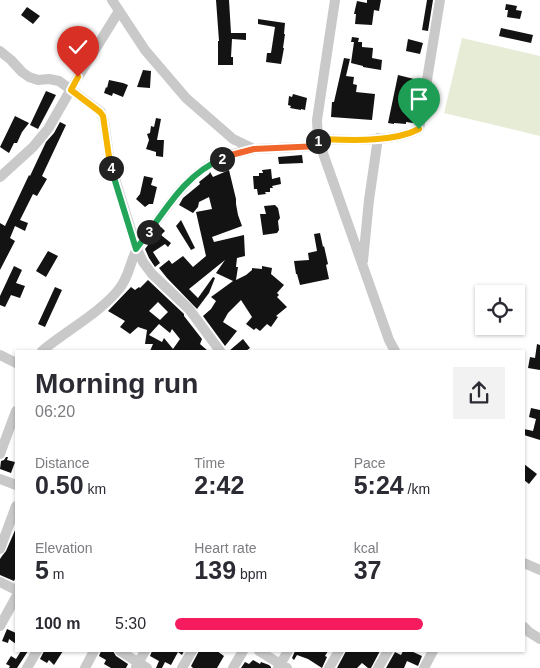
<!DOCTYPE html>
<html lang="en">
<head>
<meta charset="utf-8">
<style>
  body { margin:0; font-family:Helvetica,sans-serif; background:#f2f2f3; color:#2b2b33; height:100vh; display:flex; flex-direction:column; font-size:19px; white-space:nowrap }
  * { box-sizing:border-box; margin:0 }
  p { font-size:16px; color:#7c7c81 }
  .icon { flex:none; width:28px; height:28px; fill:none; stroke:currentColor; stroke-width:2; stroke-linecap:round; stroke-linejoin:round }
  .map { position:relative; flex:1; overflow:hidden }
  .sheet { position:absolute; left:15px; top:350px; width:510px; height:302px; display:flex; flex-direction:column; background:#fff; border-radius:0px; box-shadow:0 1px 4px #0004 }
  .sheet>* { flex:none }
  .buttons { position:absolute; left:475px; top:285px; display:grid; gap:10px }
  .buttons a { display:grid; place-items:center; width:50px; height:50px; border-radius:0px; background:#fff; box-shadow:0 1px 4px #0004; font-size:25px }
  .pin { position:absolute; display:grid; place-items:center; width:42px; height:42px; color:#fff; margin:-51px -21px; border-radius:50% 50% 50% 0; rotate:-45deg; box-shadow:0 0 5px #0007 }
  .pin .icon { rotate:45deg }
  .km { position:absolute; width:25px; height:25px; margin:-12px; border-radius:50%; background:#222; color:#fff; font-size:14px; line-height:25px; text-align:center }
  .round { display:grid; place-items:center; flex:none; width:52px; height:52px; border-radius:0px; background:#f2f2f3 }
  .overview { display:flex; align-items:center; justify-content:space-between; height:85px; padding:0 20px }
  h1 { font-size:28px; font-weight:800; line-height:38px }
  .figures { display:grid; grid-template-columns:repeat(3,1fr); gap:8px; height:85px; padding:5px 20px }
  .figures div { display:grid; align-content:center }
  .figures b { font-size:25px; font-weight:800 }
  .figures small { font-size:14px; font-weight:400 }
  .figures p { font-size:14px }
  ul { padding:0 20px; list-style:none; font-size:16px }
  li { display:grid; grid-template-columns:80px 60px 1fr; align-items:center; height:38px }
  li i { height:12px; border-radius:6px; background:#f61b5e }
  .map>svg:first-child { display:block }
  .green { fill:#e7ecd7 }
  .building { fill:#131313; fill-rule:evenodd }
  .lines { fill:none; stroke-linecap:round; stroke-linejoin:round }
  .minor { stroke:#c9c9c9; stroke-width:10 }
  .split-1-casing { stroke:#fff; stroke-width:10 }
  .split-2-casing { stroke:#fff; stroke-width:10 }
  .split-3-casing { stroke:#fff; stroke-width:10 }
  .split-4-casing { stroke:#fff; stroke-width:10 }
  .split-5-casing { stroke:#fff; stroke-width:10 }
  .split-1 { stroke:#f5b400; stroke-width:6 }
  .split-2 { stroke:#f0652b; stroke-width:6 }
  .split-3 { stroke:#22a559; stroke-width:6 }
  .split-4 { stroke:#22a559; stroke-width:6 }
  .split-5 { stroke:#f5b400; stroke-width:6 }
</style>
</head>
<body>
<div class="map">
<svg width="540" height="668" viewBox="0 0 540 668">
  <rect width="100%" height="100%" fill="#fff"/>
  <path class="green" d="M462,38L540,56V136L444,113Z"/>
  <path class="building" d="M216,0H229L231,33H246V40L232,39L231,57H233V65H218V41H219Z
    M367,0H381L379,11L374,10L372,25L355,24L356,14H354L357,1L367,3Z
    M427,0H433L428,31L422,30Z
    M506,4L517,6L516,10L522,11L520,19L507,17L508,10H505Z
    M27,7L40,16L33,24L21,15Z
    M258,19L285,23L284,34H285L283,48H284L281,64L266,62L267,53H271L275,27L258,24Z
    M501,28L533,35L531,43L499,36Z
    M352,37L359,38L358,42H362V47L373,48L372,58L382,60L381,70L363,67V66L351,63L354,42H351Z
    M408,39L423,43L420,54L406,51Z
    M344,58L350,59L346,76L354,77L353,84L357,85L356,92L375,94L372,120L331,117L332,102H334Z
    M143,70L151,71L150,88L137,87Z
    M398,75L414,79V80H415L410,107L415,108L413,123L406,122V124L394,123V124L388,123Z
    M109,80L123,83L128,85L123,97L113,93L112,96L104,93L106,87L107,88Z
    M46,91L56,95L38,129L30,125Z
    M293,94L307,98L305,110L301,109V110L290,108L291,106L288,105L289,96L292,97Z
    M15,116L29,123L22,132L17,143H14L9,153L0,147Z
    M156,118L161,119L157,140H164L163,157L156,156V152L146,149L149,140L147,134L150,133L151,126L154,127Z
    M60,122L66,125L42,176L47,179L37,196L33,194L20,220L28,223L25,231L15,226L10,238L15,241L0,270V223L5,226L29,175L30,176L46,142L54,133Z
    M302,155L303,163L279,164L278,157Z
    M271,169L272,179L280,177L281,184L272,186L273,188H270V192H265L266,194L258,195L257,189H254L253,176H259V173H263L262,170Z
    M229,170L236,199V204L238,215L242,226L212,237L214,242L244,235L245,256L237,258L236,267H238L236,280L246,275L252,270V268L262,269V266L272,268L271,274L284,285L277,293L279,295L277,297L287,307L276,316L278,317L271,327L267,324L260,331L256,328L254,330L246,324L252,317L241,300L228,313L223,322L237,331L225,346L203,316L211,309L216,301L211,297L233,281L216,273L225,260L189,289L198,298L213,277L215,278L209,293L197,309L167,278L159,268L169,260L172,264L183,256L193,267L206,256L196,212L212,209L209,197L199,202L198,207L193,213L179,205L183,198L200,184L199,182L209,174L210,172L213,177Z
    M144,176L153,178L151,185L157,187L153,204H149L145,207L136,199L140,194Z
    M275,205L278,208L280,218L278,221L279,230L277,233L263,235L260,214H266L264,206Z
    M181,220L195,248L191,250L176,226Z
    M161,227L165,231L161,235L171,243L168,247L165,244L153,252L160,263L155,267L149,258L145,249L148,245L151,242V241L152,238L159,234L157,232Z
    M320,233L323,247L324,246L328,264L326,265L329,279L300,285L297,274H296L294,261L309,260L308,253L317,251L314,234Z
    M48,251L58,256L46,277L36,271Z
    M14,266L22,270L16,283L25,286L20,298L11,295L5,307L0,305V296Z
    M148,280L184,314V316L202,339L200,344L208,351H150L153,344H145L147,330L138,327L130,334L120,327L125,321L108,311L131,287L135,290L139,287L140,288ZM158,302L168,312L160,320L149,311ZM159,324L170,333L172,329L180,339L173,349L164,338L162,342L149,335Z
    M55,287L62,290L45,327L38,324Z
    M243,339L250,348L246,351H229Z
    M537,344L540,345V370L528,368L530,357L535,358Z
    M531,408L540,410V440L524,435V429L533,431L536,419L529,417Z
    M6,457H8L7,460L15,462L11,473L0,469L1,461L4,460Z
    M524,464L537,474L529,484L524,480Z
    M16,528V577L14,581L0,575V559L2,556L6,551Z
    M7,629L16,633V644L9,639L8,643L2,641Z
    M21,651H28L17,668H9L10,666L6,664L11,656L16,659Z
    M44,651H63L54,665L49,660L47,663L40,659Z
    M101,651H113L116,656L128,664L126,668H111L104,664L106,660L99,656Z
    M152,651H184L182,655L178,652L171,665L165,662L162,668H156L159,661L150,656Z
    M199,651H217L224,656L217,668H193L191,666Z
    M295,651H328L325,656L327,657L322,668L308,659L297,655L294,660L292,658Z
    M346,651H380L371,668H368L362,663L357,668H337Z
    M403,651H411L422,656L418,666L407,661L404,668H386L395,652L401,655Z
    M253,660L260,664L261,662L269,665L271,667V668H241L245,662L249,664Z"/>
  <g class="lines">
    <path class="minor" d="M112,0L145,50L186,98L233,139L254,149L320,146
      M335,0L317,120L318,139L389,340L395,351
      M0,51L11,60L22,72L29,77L38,80L49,79L59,81L101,112L104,121L110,163L137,249L143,262L152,274L189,309L220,351
      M318,139C348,140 392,143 419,129L440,0
      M0,177L33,147L48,129L78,77L119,11
      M363,261L369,200L378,138
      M42,351C66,331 100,313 119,289C130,276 130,260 138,247C142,240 148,233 154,225C171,201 188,177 214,162C226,155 240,152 254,149
      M0,355L16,363
      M0,454L16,411
      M0,479L16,485
      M0,549L16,506
      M524,563L540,570
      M0,582L16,590
      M0,626L16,597
      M524,627L529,632L540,639
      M120,651L147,668
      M259,651L287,668
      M136,667L145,651
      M27,668L37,651
      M85,668L94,651
      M182,668L192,651
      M233,668L243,651
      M278,668L288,651
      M329,668L339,651
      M378,668L388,651
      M424,668L433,651"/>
  </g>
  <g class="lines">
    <defs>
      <path id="split-1" d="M318,141V139C348,140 392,143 419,129"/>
      <path id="split-2" d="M222,159L231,155L254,149L320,146L318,141"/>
      <path id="split-3" d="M149,232C169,204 189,172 222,159"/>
      <path id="split-4" d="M111,168L136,249L149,232"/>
      <path id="split-5" d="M78,77L71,90L100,112L103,116L109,157L111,168"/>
    </defs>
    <use href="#split-1" class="split-1-casing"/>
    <use href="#split-2" class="split-2-casing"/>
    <use href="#split-3" class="split-3-casing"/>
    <use href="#split-4" class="split-4-casing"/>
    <use href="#split-5" class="split-5-casing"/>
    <use href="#split-1" class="split-1"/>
    <use href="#split-2" class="split-2"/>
    <use href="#split-3" class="split-3"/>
    <use href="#split-4" class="split-4"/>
    <use href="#split-5" class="split-5"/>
  </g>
</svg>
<div class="buttons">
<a><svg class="icon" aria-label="locate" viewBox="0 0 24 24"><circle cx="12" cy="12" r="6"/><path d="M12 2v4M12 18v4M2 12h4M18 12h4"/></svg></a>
</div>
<div class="pin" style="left:419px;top:129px;background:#1e9e55"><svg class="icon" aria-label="arrive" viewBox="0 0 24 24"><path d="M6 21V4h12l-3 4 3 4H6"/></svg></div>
<div class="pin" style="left:78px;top:77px;background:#d93025"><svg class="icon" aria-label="check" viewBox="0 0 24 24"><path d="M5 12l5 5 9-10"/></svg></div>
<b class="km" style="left:318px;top:141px">1</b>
<b class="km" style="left:222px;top:159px">2</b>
<b class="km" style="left:149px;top:232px">3</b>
<b class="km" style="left:111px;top:168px">4</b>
<section class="sheet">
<div class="overview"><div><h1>Morning run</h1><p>06:20</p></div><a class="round"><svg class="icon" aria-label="share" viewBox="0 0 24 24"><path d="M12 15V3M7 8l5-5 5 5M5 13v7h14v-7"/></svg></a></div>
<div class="figures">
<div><p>Distance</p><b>0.50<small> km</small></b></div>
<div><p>Time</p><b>2:42</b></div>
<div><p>Pace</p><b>5:24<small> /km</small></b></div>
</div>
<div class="figures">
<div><p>Elevation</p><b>5<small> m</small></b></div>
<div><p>Heart rate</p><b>139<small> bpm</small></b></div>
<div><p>kcal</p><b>37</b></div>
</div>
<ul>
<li><b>100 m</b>5:30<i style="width:75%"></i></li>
</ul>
</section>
</div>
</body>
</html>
